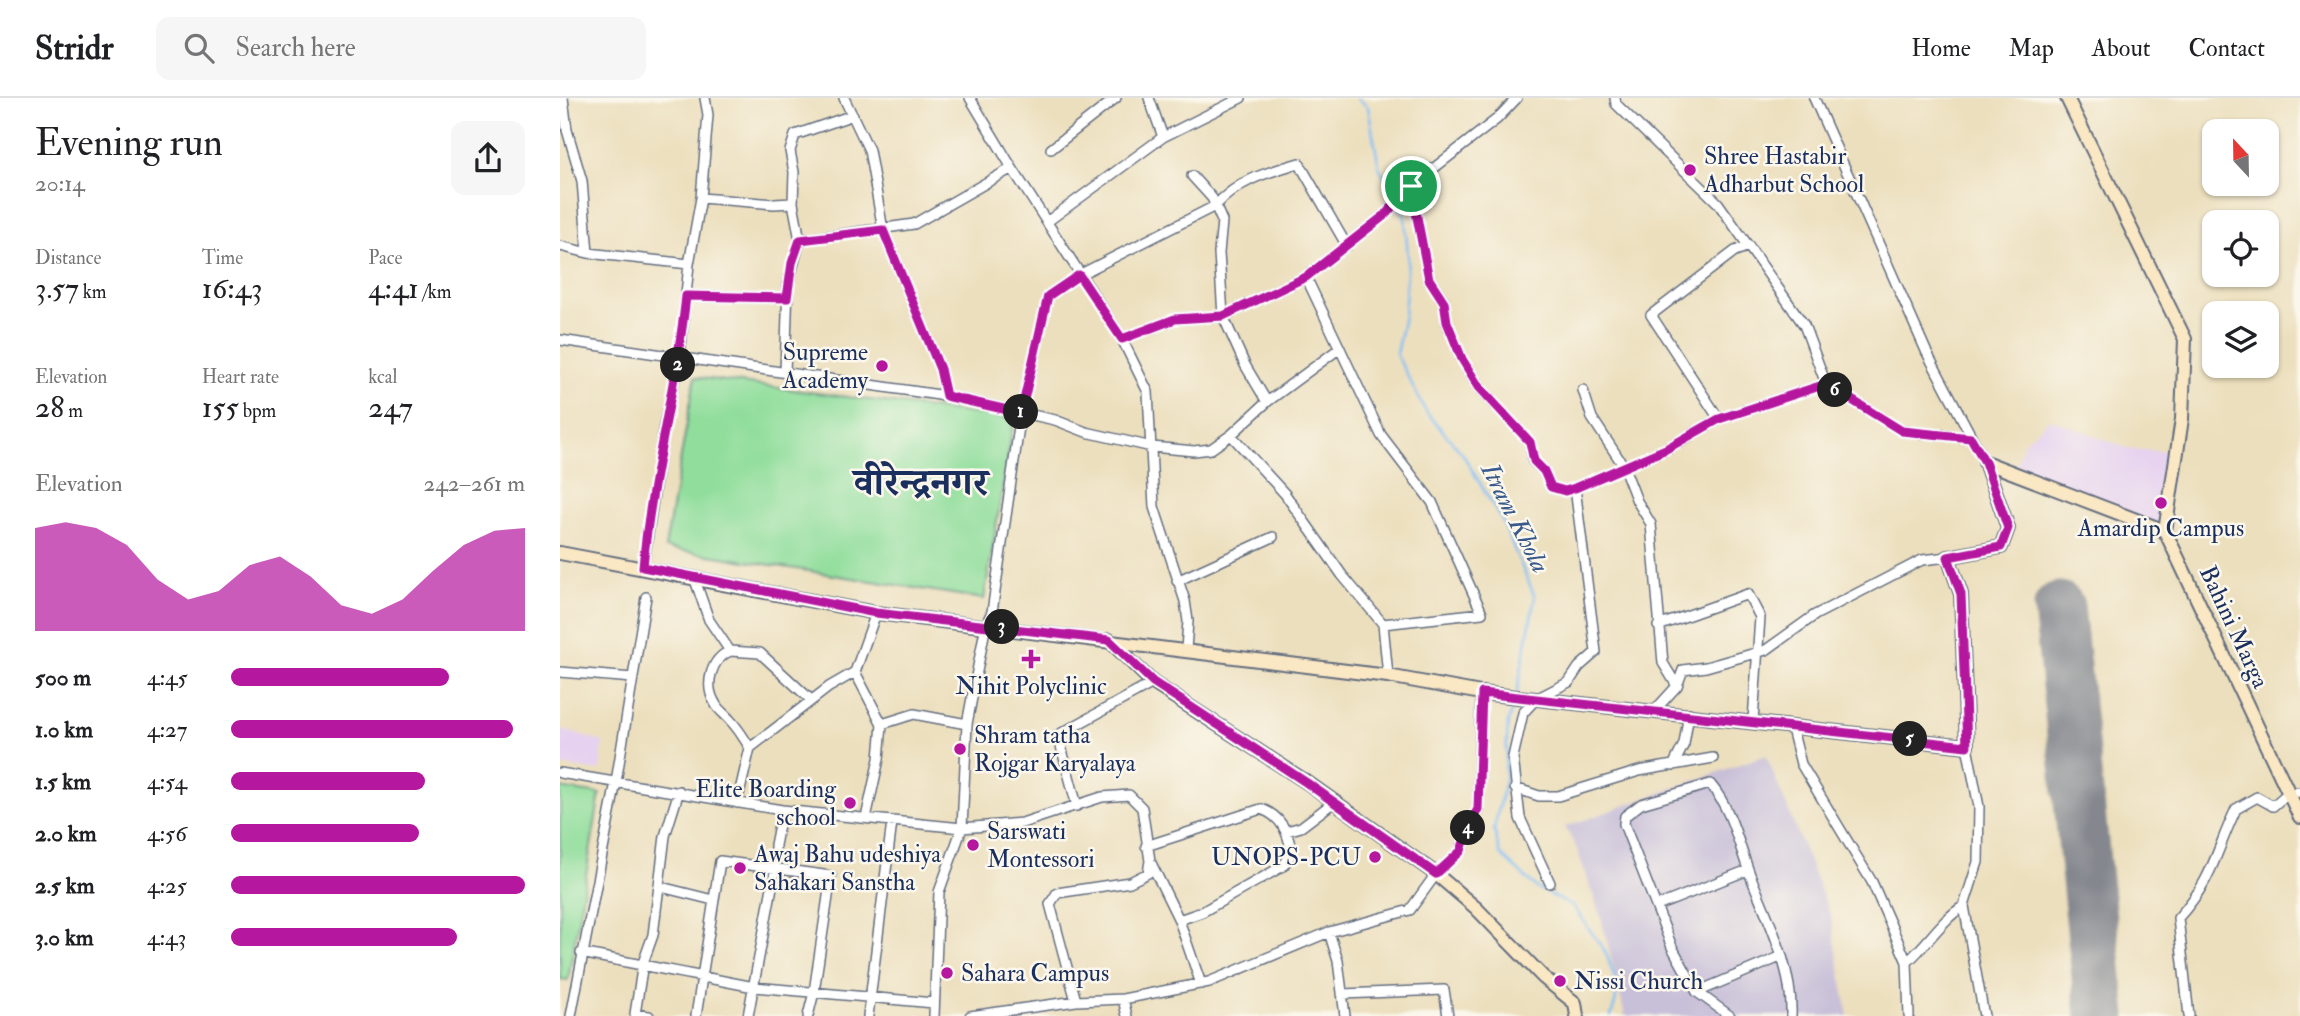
<!DOCTYPE html>
<html lang="en">
<head>
<meta charset="utf-8">
<style>
  body { margin:0; font-family:"IM FELL Double Pica","Noto Serif Devanagari",serif; background:#f6f6f6; color:#202124; height:100vh; display:flex; flex-direction:column; font-size:26px; white-space:nowrap }
  * { box-sizing:border-box; margin:0 }
  p { font-size:23px; color:#757577 }
  .icon { flex:none; width:38px; height:38px; fill:none; stroke:currentColor; stroke-width:2; stroke-linecap:round; stroke-linejoin:round }
  .map { position:relative; flex:1; overflow:hidden }
  .drawer { display:flex; flex-direction:column; background:#fff; width:560px }
  .drawer>* { flex:none }
  .needle { width:46px; rotate:338deg }
  .tools { position:absolute; left:1642px; top:21px; display:grid; gap:14px }
  .tools a { display:grid; place-items:center; width:77px; height:77px; border-radius:14px; background:#fff; box-shadow:0 2px 5px #0004; font-size:35px }
  .pin { position:absolute; display:grid; place-items:center; width:60px; height:60px; color:#fff; margin:-30px; border:4px solid #fff; border-radius:50%; box-shadow:0 2px 7px #0007 }
  .km { position:absolute; width:35px; height:35px; margin:-18px; border-radius:50%; background:#222; color:#fff; font-size:19px; line-height:35px; text-align:center }
  .round { display:grid; place-items:center; flex:none; width:74px; height:74px; border-radius:14px; background:#f6f6f6 }
  .head { display:flex; align-items:center; justify-content:space-between; height:119px; padding:0 35px }
  h1 { font-size:38px; font-weight:600; line-height:52px }
  .metrics { display:grid; grid-template-columns:repeat(3,1fr); gap:10px; height:119px; padding:7px 35px }
  .metrics div { display:grid; align-content:center }
  .metrics b { font-size:30px; font-weight:600 }
  .metrics small { font-size:19px; font-weight:400 }
  .metrics p { font-size:19px }
  .chart { height:196px; padding:14px 35px }
  .chart p { display:flex; justify-content:space-between }
  .chart svg { width:100%; height:126px; margin-top:7px; fill:#b5179e; opacity:.7 }
  ul { padding:0 35px; list-style:none; font-size:23px }
  li { display:grid; grid-template-columns:112px 84px 1fr; align-items:center; height:52px }
  li i { height:18px; border-radius:9px; background:#b5179e }
  header { display:flex; align-items:center; gap:42px; box-sizing:border-box; height:98px; padding:0 35px; background:#fff; border-bottom:2px solid #e0e0e0 }
  header strong { font-size:33px }
  nav { display:flex; gap:38px; margin-inline-start:auto; font-size:24px }
  .search { width:490px; height:63px; background:#f6f6f6; display:flex; align-items:center; gap:18px; box-sizing:border-box; padding:0 24px; border-radius:14px; color:#757577; font-size:26px }
  main { display:flex; flex:1; min-height:0 }
  .map>svg:first-child { display:block }
  .built { fill:#e6d2f0 }
  .industrial { fill:#c8bfd8 }
  .green { fill:#91de9c; stroke:#56867d; stroke-width:2 }
  .lines { fill:none; stroke-linecap:round; stroke-linejoin:round }
  .stream { stroke:#80bef4; stroke-width:2.5 }
  .runway { stroke:#84878e; stroke-width:51 }
  .street-casing { stroke:#646d7f; stroke-width:12 }
  .secondary-casing { stroke:#646d7f; stroke-width:16 }
  .street { stroke:#fff; stroke-width:9 }
  .secondary { stroke:#fae7c3; stroke-width:12 }
  .route-casing { stroke:#fff; stroke-width:14 }
  .route { stroke:#b5179e; stroke-width:9 }
  .poi-dot { fill:#b5179e; stroke:#fbf7ec; stroke-width:2.5 }
  .labels { text-anchor:middle; dominant-baseline:central; stroke-width:5; stroke-linejoin:round; paint-order:stroke }
  .poi-label { font-size:24px; fill:#1b2f5e; stroke:#fbf7ec; text-anchor:start }
  .street-label { font-size:24px; fill:#1b2f5e; stroke:#fbf7ec }
  .water-label { font-size:26px; font-style:italic; fill:#395a8b; stroke:#fbf7ec }
  .town-label { font-size:38px; font-weight:bold; fill:#1b2f5e; stroke:#fbf7ec }
</style>
</head>
<body>
<header>
<strong>Stridr</strong>
<div class="search"><svg class="icon" aria-label="search" viewBox="0 0 24 24"><circle cx="10" cy="10" r="6"/><path d="M15 15l6 6"/></svg>Search here</div>
<nav><a>Home</a><a>Map</a><a>About</a><a>Contact</a></nav>
</header>
<main>
<section class="drawer">
<div class="head"><div><h1>Evening run</h1><p>20:14</p></div><a class="round"><svg class="icon" aria-label="share" viewBox="0 0 24 24"><path d="M12 15V3M7 8l5-5 5 5M5 13v7h14v-7"/></svg></a></div>
<div class="metrics">
<div><p>Distance</p><b>3.57<small> km</small></b></div>
<div><p>Time</p><b>16:43</b></div>
<div><p>Pace</p><b>4:41<small> /km</small></b></div>
</div>
<div class="metrics">
<div><p>Elevation</p><b>28<small> m</small></b></div>
<div><p>Heart rate</p><b>155<small> bpm</small></b></div>
<div><p>kcal</p><b>247</b></div>
</div>
<div class="chart"><p><span>Elevation</span>242–261 m</p>
<svg viewBox="0 0 160 44" preserveAspectRatio="none"><path d="M0 44V8L10 6L20 8L30 14L40 26L50 33L60 30L70 21L80 18L90 25L100 35L110 38L120 33L130 23L140 14L150 9L160 8V44z"/></svg>
</div>
<ul>
<li><b>500 m</b>4:45<i style="width:74%"></i></li>
<li><b>1.0 km</b>4:27<i style="width:96%"></i></li>
<li><b>1.5 km</b>4:54<i style="width:66%"></i></li>
<li><b>2.0 km</b>4:56<i style="width:64%"></i></li>
<li><b>2.5 km</b>4:25<i style="width:100%"></i></li>
<li><b>3.0 km</b>4:43<i style="width:77%"></i></li>
</ul>
</section>
<div class="map">
<svg width="1740" height="918" viewBox="0 0 1740 918">
  <rect width="100%" height="100%" fill="#fbf7ec"/>
  <filter id="ink" filterUnits="userSpaceOnUse"><feTurbulence type="fractalNoise" baseFrequency=".0143" numOctaves="2"/><feDisplacementMap in="SourceGraphic" scale="14" xChannelSelector="R" yChannelSelector="G"/><feConvolveMatrix kernelMatrix="1 2 1 2 8 2 1 2 1" color-interpolation-filters="sRGB"/></filter>
  <filter id="wash" filterUnits="userSpaceOnUse"><feTurbulence type="fractalNoise" baseFrequency=".00686" numOctaves="4" result="noise"/><feDisplacementMap in="SourceGraphic" scale="28" xChannelSelector="R" yChannelSelector="G"/><feGaussianBlur stdDeviation="1.57" result="paint"/><feColorMatrix in="noise" values="0 0 0 0 0 0 0 0 0 0 0 0 0 0 0 0 0 1.4 0 .05"/><feComposite in="paint" operator="in"/></filter>
  <g filter="url(#wash)">
    <rect width="100%" height="100%" fill="#ecdfbd"/>
    <path class="built" d="M1490,321L1569,351L1611,354L1610,387L1601,429L1454,371L1465,343Z
      M0,631L43,644L40,673L0,667Z"/>
    <path class="industrial" d="M1206,657L1271,818L1288,918H1065L1042,823L1017,751L1005,729Z"/>
    <path class="green" d="M135,279L454,321L424,501L105,450Z
      M0,690L40,696L8,882L0,881Z"/>
    <g class="lines">
      <path class="stream" d="M797,0L808,9L819,69L845,119L848,159L844,218L836,256L866,314L902,355L941,421L975,499L957,594
        M954,604L948,624L945,682L934,731L940,756L977,790L1013,808L1046,855L1055,881L1056,901L1051,918"/>
      <path class="runway" d="M1499,509L1541,918"/>
    </g>
  </g>
  <g filter="url(#ink)">
    <g class="lines">
      <defs>
        <path id="street" d="M3,0L7,32L22,83L28,155
          M284,0L309,52L323,132L380,271L386,298
          M410,0L452,70L562,241L588,294L594,409L625,503L628,523L626,552
          M589,0L603,39
          M1055,0L1056,6L1158,105L1244,227L1266,286L1342,333L1411,340
          M1254,0L1367,255L1425,364
          M491,51L556,0
          M632,78L652,100L662,123L659,155L663,218L685,267L707,304
          M851,88L869,181L884,203L887,224L902,261L919,289L970,344L973,363L984,373L991,389L1005,393L1015,390
          M141,100L214,106L233,105
          M488,123L603,39L681,0
          M240,142L354,126L452,70
          M0,148L28,155L129,166
          M746,179L821,337L872,404L922,515L823,526
          M126,198L227,200
          M562,241L615,221L663,218L746,179L825,117L851,88L937,21L957,0
          M0,242L386,298L495,322L526,334L592,349L634,353L651,351L671,337L707,304L780,250
          M225,275L228,187L240,142L233,105L234,74L230,53L235,37L293,17
          M1023,292L1032,320L1063,367L1077,403L1091,426L1103,565L1117,588L1096,611
          M1159,321L1091,217L1175,153L1189,148
          M671,337L725,396L782,477L823,526L828,578
          M83,469L104,328L120,258L129,166L141,100L148,17L145,0
          M135,482L149,522L170,553C151,561 144,587 155,605C158,612 166,617 170,622C178,630 184,640 190,650
          M617,483L713,439
          M1098,528L1188,496L1200,519L1193,623
          M170,553L200,555L251,602
          M0,574L73,580
          M295,574L322,626L319,661L306,720
          M1117,588L1123,572L1146,569L1206,552L1255,517L1362,462L1388,459
          M322,626L354,616L407,626
          M1231,627L1241,666L1312,784L1347,864L1349,918
          M1407,648L1419,709L1418,764L1404,808L1424,918
          M1113,668L1124,646L1129,615
          M0,675L222,712L402,730L462,725L542,699L569,697L582,710L590,763L588,775L570,784L497,795L490,806L516,903
          M955,690L979,698H998L1079,673L1153,660
          M177,705L190,650L269,589L295,574L316,515
          M517,708L498,637L593,585
          M727,733L741,729L774,704
          M586,748L701,711C722,718 728,735 732,755L723,768L642,814L619,822
          M590,763L619,822L641,886
          M990,785L960,720L953,659L963,615L976,601L1009,584L1019,569L1036,554L1015,390L1106,351L1159,321L1266,286
          M101,789L153,802
          M1097,808L1188,772
          M769,834L778,863L785,918
          M21,855L194,889L374,905
          M1347,864C1367,847 1382,821 1404,808
          M1137,894L1220,859
          M782,896L884,892L888,918
          M563,901L567,918
          M11,918L56,684L86,499
          M89,918L75,916L83,865L93,837L105,738L119,693
          M136,918L160,763L271,778L254,894L248,918
          M188,918L215,773V747L222,712
          M308,918L332,724
          M374,918L379,794L402,730L407,626L426,526L432,514L461,315L488,198L519,177L655,108C679,82 705,75 739,65L787,148
          M410,918L516,903L563,901L649,884L769,834L850,812L876,776L901,753L909,727L918,711L921,595
          M1170,918L1137,894L1112,849L1064,726L1065,718L1081,706L1150,686C1174,714 1179,751 1193,784C1210,826 1233,872 1231,918
          M1629,918L1618,820C1653,782 1655,755 1676,711L1697,699L1713,708L1728,695L1740,694"/>
        <path id="secondary" d="M1507,0L1625,241L1622,321L1605,433
          M1425,364L1605,433
          M1605,433L1740,719
          M0,455L316,515L828,578L921,595L1407,648L1401,496L1388,459L1441,449L1448,430L1425,364
          M549,542L593,585L748,685L876,776L916,810L983,879L1015,905L1017,918"/>
      </defs>
      <use href="#street" class="street-casing"/>
      <use href="#secondary" class="secondary-casing"/>
      <use href="#street" class="street"/>
      <use href="#secondary" class="secondary"/>
    </g>
  </g>
  <g class="lines" filter="url(#ink)">
    <defs>
      <path id="route" d="M851,88L869,181L884,204L887,224L902,261L919,289L970,344L974,363L984,373L991,389L1005,393L1015,390L1106,351L1159,321L1266,286L1342,333L1411,340L1425,364L1448,430L1441,449L1388,459L1401,496L1407,648L922,595L918,711L909,727L901,753L876,776L747,685L593,584L549,542L316,515L83,469C91,377 117,289 126,198L227,200L232,165L240,142L323,132L380,271L386,298L461,315L488,198L519,177L562,241L615,221L663,218L746,179L825,117Z"/>
    </defs>
    <use href="#route" class="route-casing"/>
    <use href="#route" class="route"/>
  </g>
  <g class="poi-dot">
    <circle cx="1130" cy="72" r="7"/>
    <circle cx="322" cy="268" r="7"/>
    <circle cx="1601" cy="405" r="7"/>
    <path d="M467.5 550.5h7v7h7v7h-7v7h-7v-7h-7v-7h7z"/>
    <circle cx="400" cy="651" r="7"/>
    <circle cx="290" cy="705" r="7"/>
    <circle cx="413" cy="747" r="7"/>
    <circle cx="815" cy="759" r="7"/>
    <circle cx="180" cy="770" r="7"/>
    <circle cx="387" cy="875" r="7"/>
    <circle cx="1000" cy="883" r="7"/>
  </g>
  <g class="labels">
    <g class="poi-label">
      <text x="1144" y="58">Shree Hastabir<tspan x="1144" dy="28">Adharbut School</tspan></text>
      <text x="308" y="254" text-anchor="end">Supreme<tspan x="308" dy="28">Academy</tspan></text>
      <text x="1601" y="430" text-anchor="middle">Amardip Campus</text>
      <text x="471" y="588" text-anchor="middle">Nihit Polyclinic</text>
      <text x="414" y="637">Shram tatha<tspan x="414" dy="28">Rojgar Karyalaya</tspan></text>
      <text x="276" y="691" text-anchor="end">Elite Boarding<tspan x="276" dy="28">school</tspan></text>
      <text x="427" y="733">Sarswati<tspan x="427" dy="28">Montessori</tspan></text>
      <text x="194" y="756">Awaj Bahu udeshiya<tspan x="194" dy="28">Sahakari Sanstha</tspan></text>
      <text x="801" y="759" text-anchor="end">UNOPS-PCU</text>
      <text x="401" y="875">Sahara Campus</text>
      <text x="1014" y="883">Nissi Church</text>
    </g>
    <g class="street-label">
      <text transform="translate(1674 529) rotate(65)">Bahini Marga</text>
    </g>
    <g class="water-label">
      <text transform="translate(955 420) rotate(63)">Itram Khola</text>
    </g>
    <g class="town-label">
      <text x="361" y="385">वीरेन्द्रनगर</text>
    </g>
  </g>
</svg>
<div class="tools">
<a><svg class="needle" viewBox="-14 -14 28 28"><path d="M0-13l5 13h-10z" fill="#e53935"/><path d="M0 13l5-13h-10z" fill="#757577"/></svg></a>
<a><svg class="icon" aria-label="locate" viewBox="0 0 24 24"><circle cx="12" cy="12" r="6"/><path d="M12 2v4M12 18v4M2 12h4M18 12h4"/></svg></a>
<a><svg class="icon" aria-label="layers" viewBox="0 0 24 24"><path d="M12 4l9 5-9 5-9-5zM3 14l9 5 9-5"/></svg></a>
</div>
<div class="pin" style="left:851px;top:88px;background:#1e9e55"><svg class="icon" aria-label="arrive" viewBox="0 0 24 24"><path d="M6 21V4h12l-3 4 3 4H6"/></svg></div>
<b class="km" style="left:461px;top:314px">1</b>
<b class="km" style="left:118px;top:267px">2</b>
<b class="km" style="left:442px;top:529px">3</b>
<b class="km" style="left:908px;top:730px">4</b>
<b class="km" style="left:1350px;top:641px">5</b>
<b class="km" style="left:1275px;top:292px">6</b>
</div>
</main>
</body>
</html>
